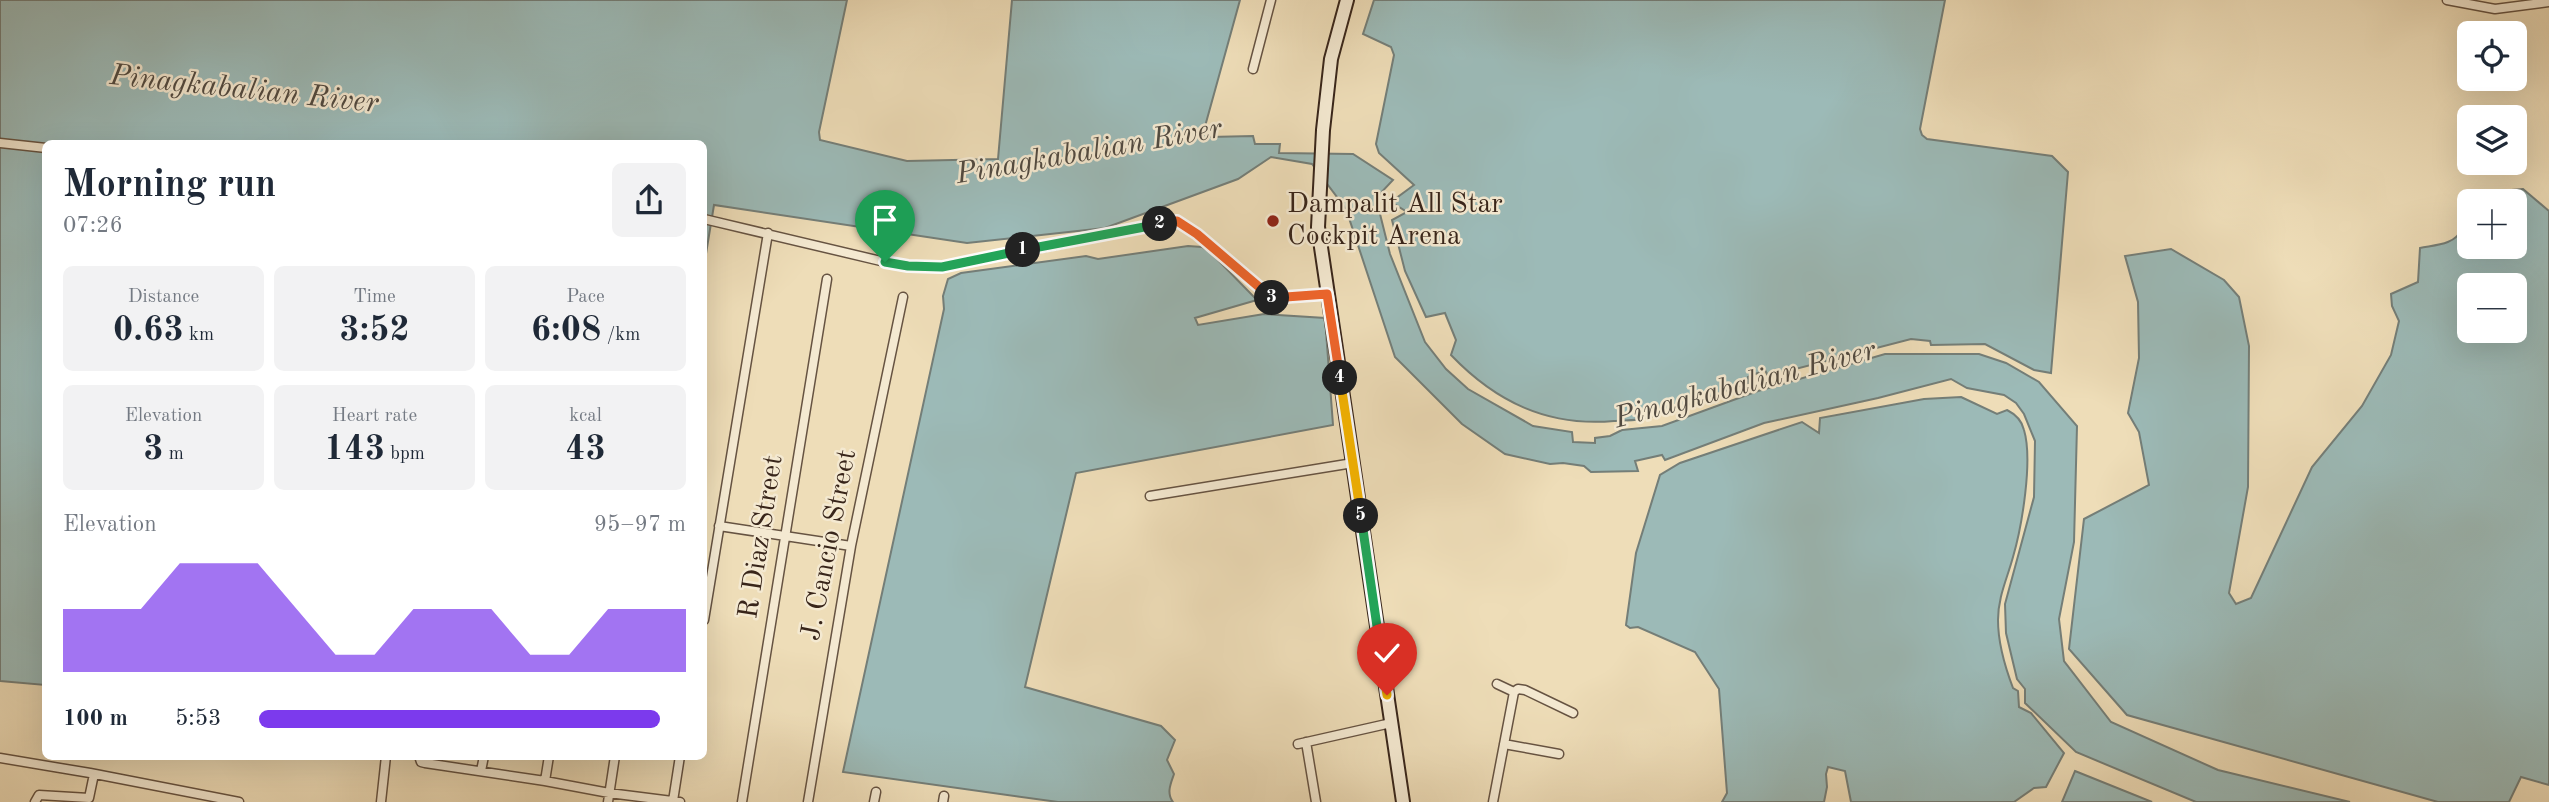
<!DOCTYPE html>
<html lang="en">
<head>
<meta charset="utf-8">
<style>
  body { margin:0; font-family:"Old Standard TT",serif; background:#f2f2f3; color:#1f2937; height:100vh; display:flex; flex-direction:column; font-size:26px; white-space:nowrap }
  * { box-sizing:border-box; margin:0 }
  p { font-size:23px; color:#747a83 }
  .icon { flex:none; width:38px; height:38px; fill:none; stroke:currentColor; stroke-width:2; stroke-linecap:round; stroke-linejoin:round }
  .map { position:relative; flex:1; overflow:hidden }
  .side { position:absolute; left:42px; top:140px; width:665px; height:620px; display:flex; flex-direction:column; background:#fff; border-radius:10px; box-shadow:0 7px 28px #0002 }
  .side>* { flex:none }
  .controls { position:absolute; left:2457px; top:21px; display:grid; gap:14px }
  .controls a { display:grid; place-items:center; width:70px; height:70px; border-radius:10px; background:#fff; box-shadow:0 7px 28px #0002; font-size:35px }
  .pin { position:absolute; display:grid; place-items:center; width:60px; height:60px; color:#fff; margin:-72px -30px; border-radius:50% 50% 50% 0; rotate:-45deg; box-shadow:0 0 7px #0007 }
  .pin .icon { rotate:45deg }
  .km { position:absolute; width:35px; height:35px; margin:-18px; border-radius:50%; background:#222; color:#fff; font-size:19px; line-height:35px; text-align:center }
  .round { display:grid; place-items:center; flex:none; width:74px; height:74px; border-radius:10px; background:#f2f2f3 }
  .headline { display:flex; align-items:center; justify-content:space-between; height:119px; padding:0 21px }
  h1 { font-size:38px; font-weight:700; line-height:52px }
  .stats { display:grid; grid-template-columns:repeat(3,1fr); gap:10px; height:119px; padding:7px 21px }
  .stats div { display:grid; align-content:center; border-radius:10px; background:#f2f2f3; text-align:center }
  .stats b { font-size:35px; font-weight:700 }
  .stats small { font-size:19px; font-weight:400 }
  .stats p { font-size:19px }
  .chart { height:196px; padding:14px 21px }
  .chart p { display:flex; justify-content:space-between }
  .chart svg { width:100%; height:126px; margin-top:7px; fill:#7c3aed; opacity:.7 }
  ul { padding:0 21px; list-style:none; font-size:23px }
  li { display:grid; grid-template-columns:112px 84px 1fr; align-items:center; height:52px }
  li i { height:18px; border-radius:9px; background:#7c3aed }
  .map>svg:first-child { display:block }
  .water { fill:#9cbab7; stroke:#747e78; stroke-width:2; fill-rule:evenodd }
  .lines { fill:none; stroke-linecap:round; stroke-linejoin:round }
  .street-casing { stroke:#665342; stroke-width:11 }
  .secondary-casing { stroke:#38251a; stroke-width:16 }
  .street { stroke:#f4e9d1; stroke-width:8 }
  .secondary { stroke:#f4e9d1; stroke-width:12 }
  .split-1-casing { stroke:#fff; stroke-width:14 }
  .split-2-casing { stroke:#fff; stroke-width:14 }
  .split-3-casing { stroke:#fff; stroke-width:14 }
  .split-4-casing { stroke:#fff; stroke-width:14 }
  .split-5-casing { stroke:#fff; stroke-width:14 }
  .split-6-casing { stroke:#fff; stroke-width:14 }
  .split-7-casing { stroke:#fff; stroke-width:14 }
  .split-1 { stroke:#22a559; stroke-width:9 }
  .split-2 { stroke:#22a559; stroke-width:9 }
  .split-3 { stroke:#f0652b; stroke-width:9 }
  .split-4 { stroke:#f0652b; stroke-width:9 }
  .split-5 { stroke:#f5b400; stroke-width:9 }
  .split-6 { stroke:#22a559; stroke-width:9 }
  .split-7 { stroke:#f5b400; stroke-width:9 }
  .poi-dot { fill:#8f2418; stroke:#f4e9d1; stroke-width:2.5 }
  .labels { text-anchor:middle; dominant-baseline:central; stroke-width:5; stroke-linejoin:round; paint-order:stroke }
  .poi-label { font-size:28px; fill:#38251a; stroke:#f4e9d1; text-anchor:start }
  .street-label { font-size:28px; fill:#38251a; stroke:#f4e9d1 }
  .water-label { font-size:30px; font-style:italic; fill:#514a41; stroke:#f4e9d1 }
</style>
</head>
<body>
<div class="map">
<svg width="2549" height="802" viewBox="0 0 2549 802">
  <rect width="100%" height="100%" fill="#eeddb8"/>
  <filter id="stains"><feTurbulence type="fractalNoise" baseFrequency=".00286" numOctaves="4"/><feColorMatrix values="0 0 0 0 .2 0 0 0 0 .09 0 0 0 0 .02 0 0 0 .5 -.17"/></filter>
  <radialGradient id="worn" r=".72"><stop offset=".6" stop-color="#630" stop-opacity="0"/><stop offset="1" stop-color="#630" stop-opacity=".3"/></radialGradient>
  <path class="water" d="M0,0H847L819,132L820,140L907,161L998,159L1012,0H1240L1204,130L1209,137L1253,136L1255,144H1280L1279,153L1353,154L1393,180L1376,198L1390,254L1425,342L1446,369L1468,389L1533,426L1572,432L1573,442L1595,443V438L1610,436L1622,430L1662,426L1758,391L1885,354H1979L2006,363L2039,382L2077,426L2074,542L2059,619L2064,661L2111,722L2218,770L2350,802H2196L2076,752L2025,703V689L2017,679L2006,633L2005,604L2034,497L2035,441L2024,414L2016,403L2004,395L1967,388L1951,379L1878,398L1764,423L1665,460L1662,455L1635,461L1638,471L1591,472L1584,466L1563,463L1550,464L1505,454L1462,424L1395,357L1346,209L1312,164L1271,157L1238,179L1105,228L967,243L714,205L704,266V144H46L45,685L0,681Z
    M1374,0H1945L1920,129L1922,135L1927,139L2052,156L2068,172L2051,373L2034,370L1985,344L1931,345L1930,341L1911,339L1768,376L1765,370L1748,377V383C1714,394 1680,410 1646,418C1636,421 1624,420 1614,421C1548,427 1496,402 1451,355L1456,340L1445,313L1426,317L1405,271L1392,220L1407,212L1391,202L1414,185L1379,153L1376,144L1394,55L1391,47L1363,34Z
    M2523,189L2549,211V785L2521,777L2509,802H2438L2127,715L2069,649L2084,519L2149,485L2139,432L2128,413L2139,358L2138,302L2125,256L2171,249L2224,280L2239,297L2249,346L2248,487L2229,593L2236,604L2251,598L2312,467L2362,406L2391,355L2399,321L2392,306L2391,294L2418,282L2420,248C2434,245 2455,245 2461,230C2464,222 2463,215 2469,209V247H2515V201H2478L2488,192ZM2515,285V331H2469V285Z
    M1188,246L1202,247L1210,252L1257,300L1195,318L1198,325L1264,314L1325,318L1333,425L1076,473L1025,687L1161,726L1175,740L1167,760L1174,774C1171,783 1166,793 1173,802H1058L843,772L944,309L943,296L948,279L961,273L1086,256L1098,259Z
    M1961,397L1997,414L2007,410C2015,414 2022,421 2024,430C2033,460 2022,526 2013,557C2007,579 1998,597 1998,620C1998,642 2005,667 2013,688L2018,691L2019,707L2031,713L2064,753L2046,787L2034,788L2014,802H1851L1845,771L1828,767L1826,774L1827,787L1824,802H1722L1727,793L1719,689L1695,652L1638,627L1630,628L1626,625L1636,553L1660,475L1680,463L1802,422L1819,433L1820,418L1924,399Z
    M2075,771L2152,802H2062Z"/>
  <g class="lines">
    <defs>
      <path id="street" d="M2447,0L2495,9L2549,2
        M1253,69L1271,0
        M0,143L46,148
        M704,219L885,262L908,266L942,267L1177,221L1197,234L1271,298L1327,294
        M1150,496L1353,463
        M719,526L851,546
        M704,620L768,233
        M1497,684L1514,692
        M1306,742L1316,802
        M1298,744L1391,723
        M1504,744L1559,754
        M419,756L421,762L425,763L545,781L609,793L680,802
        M0,758L90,773L239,802
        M481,771L484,756
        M545,781L549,756
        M673,801L680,756
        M35,802L39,795L89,798L94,774
        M381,802L386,756
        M608,802L615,756
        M742,802L827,279
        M808,802L851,546L903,297
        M874,802L876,792
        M943,802L944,796
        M1493,802L1514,692L1518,689L1525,690L1573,713"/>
      <path id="secondary" d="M1347,0L1331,59L1323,130L1318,227L1403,802"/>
    </defs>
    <use href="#street" class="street-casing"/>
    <use href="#secondary" class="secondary-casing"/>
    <use href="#street" class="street"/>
    <use href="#secondary" class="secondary"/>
  </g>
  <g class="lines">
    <defs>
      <path id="split-1" d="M885,262L908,266L942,267L1023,250"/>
      <path id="split-2" d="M1023,250L1160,224"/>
      <path id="split-3" d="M1160,224L1177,221L1197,234L1272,298"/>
      <path id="split-4" d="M1272,298L1327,294L1340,378"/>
      <path id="split-5" d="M1340,378L1361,516"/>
      <path id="split-6" d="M1361,516L1381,654"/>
      <path id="split-7" d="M1381,654L1387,695"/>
    </defs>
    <use href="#split-1" class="split-1-casing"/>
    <use href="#split-2" class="split-2-casing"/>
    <use href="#split-3" class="split-3-casing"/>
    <use href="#split-4" class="split-4-casing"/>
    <use href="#split-5" class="split-5-casing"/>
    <use href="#split-6" class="split-6-casing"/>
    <use href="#split-7" class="split-7-casing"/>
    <use href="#split-1" class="split-1"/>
    <use href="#split-2" class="split-2"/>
    <use href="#split-3" class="split-3"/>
    <use href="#split-4" class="split-4"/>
    <use href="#split-5" class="split-5"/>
    <use href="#split-6" class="split-6"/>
    <use href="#split-7" class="split-7"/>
  </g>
  <circle class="poi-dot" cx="1273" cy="221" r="7"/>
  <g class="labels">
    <g class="poi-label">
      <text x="1287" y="205">Dampalit All Star<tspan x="1287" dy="32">Cockpit Arena</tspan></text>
    </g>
    <g class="street-label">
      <text transform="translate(762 537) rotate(-81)">R Diaz Street</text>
      <text transform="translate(830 545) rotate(-79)">J. Cancio Street</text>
    </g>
    <g class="water-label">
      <text transform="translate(244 90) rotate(6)">Pinagkabalian River</text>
      <text transform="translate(1089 152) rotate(-10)">Pinagkabalian River</text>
      <text transform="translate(1745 385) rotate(-15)">Pinagkabalian River</text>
    </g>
  </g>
  <rect width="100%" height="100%" filter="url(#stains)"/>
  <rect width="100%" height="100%" fill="url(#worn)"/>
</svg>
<div class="controls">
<a><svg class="icon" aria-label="locate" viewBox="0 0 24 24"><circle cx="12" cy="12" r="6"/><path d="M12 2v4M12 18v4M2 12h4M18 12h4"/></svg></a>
<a><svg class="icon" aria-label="layers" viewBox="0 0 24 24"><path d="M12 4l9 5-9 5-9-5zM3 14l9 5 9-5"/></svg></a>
<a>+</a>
<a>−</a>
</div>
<div class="pin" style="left:885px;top:262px;background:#1e9e55"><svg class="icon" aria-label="arrive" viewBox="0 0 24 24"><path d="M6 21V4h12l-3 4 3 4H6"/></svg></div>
<div class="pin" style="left:1387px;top:695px;background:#d93025"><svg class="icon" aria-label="check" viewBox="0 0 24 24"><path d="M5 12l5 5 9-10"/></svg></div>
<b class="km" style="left:1023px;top:250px">1</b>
<b class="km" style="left:1160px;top:224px">2</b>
<b class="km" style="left:1272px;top:298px">3</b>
<b class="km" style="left:1340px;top:378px">4</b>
<b class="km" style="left:1361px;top:516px">5</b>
<section class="side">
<div class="headline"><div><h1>Morning run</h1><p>07:26</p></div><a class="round"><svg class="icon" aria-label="share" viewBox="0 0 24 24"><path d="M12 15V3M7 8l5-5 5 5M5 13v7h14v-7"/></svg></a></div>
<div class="stats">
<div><p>Distance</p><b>0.63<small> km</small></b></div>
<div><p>Time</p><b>3:52</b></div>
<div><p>Pace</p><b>6:08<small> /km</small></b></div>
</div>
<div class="stats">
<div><p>Elevation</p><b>3<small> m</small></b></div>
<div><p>Heart rate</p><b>143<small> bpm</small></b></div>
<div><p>kcal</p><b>43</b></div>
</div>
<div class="chart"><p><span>Elevation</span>95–97 m</p>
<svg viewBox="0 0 160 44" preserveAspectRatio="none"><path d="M0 44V22L10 22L20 22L30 6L40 6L50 6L60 22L70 38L80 38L90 22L100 22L110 22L120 38L130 38L140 22L150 22L160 22V44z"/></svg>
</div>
<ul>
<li><b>100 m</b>5:53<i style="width:94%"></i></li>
</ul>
</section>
</div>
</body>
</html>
